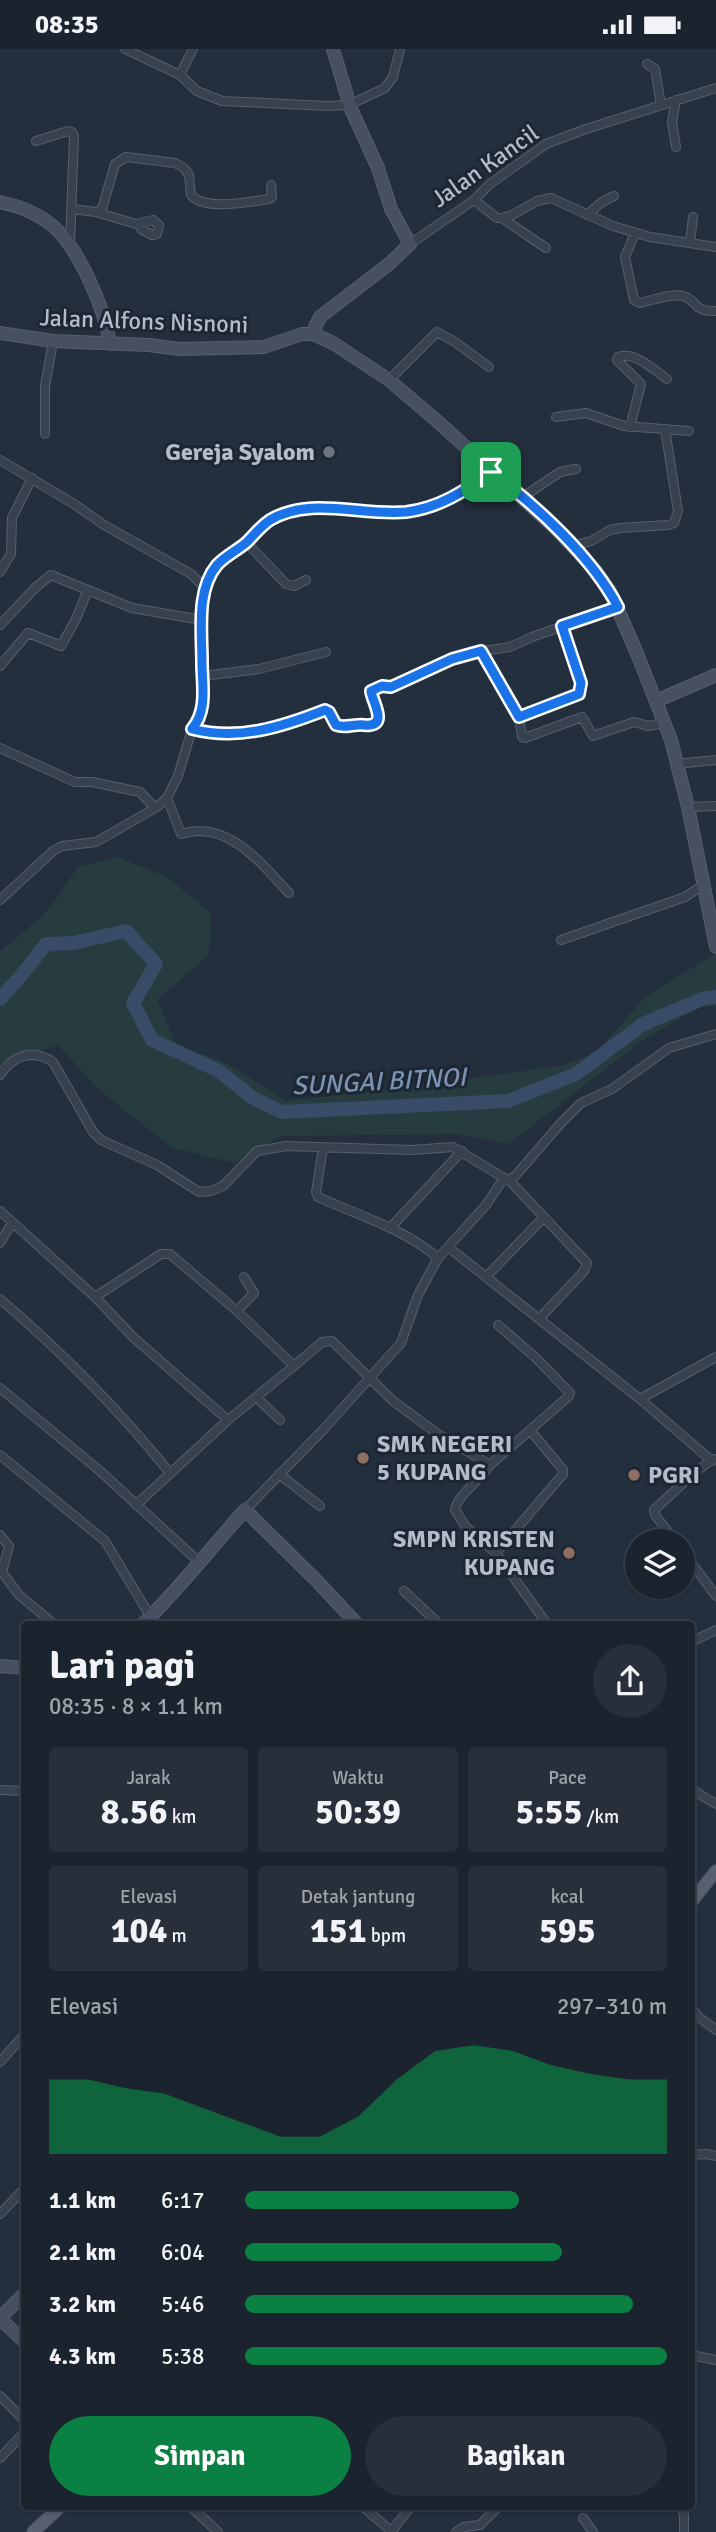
<!DOCTYPE html>
<html lang="id">
<head>
<meta charset="utf-8">
<style>
  body { margin:0; font-family:Signika,sans-serif; background:#282f3a; color:#f1f3f6; height:100vh; display:flex; flex-direction:column; font-size:26px; white-space:nowrap }
  * { box-sizing:border-box; margin:0 }
  p { font-size:23px; color:#a0a4aa }
  .icon { flex:none; width:38px; height:38px; fill:none; stroke:currentColor; stroke-width:2; stroke-linecap:round; stroke-linejoin:round }
  .map { position:relative; flex:1; overflow:hidden }
  .side { position:absolute; left:21px; top:1572px; width:674px; height:889px; display:flex; flex-direction:column; background:#1b232e; border-radius:7px; box-shadow:0 2px 5px #0004,0 0 0 2px #39404a }
  .side>* { flex:none }
  .controls { position:absolute; left:625px; top:1480px; display:grid; gap:14px }
  .controls a { display:grid; place-items:center; width:70px; height:70px; border-radius:50%; background:#1b232e; box-shadow:0 2px 5px #0004,0 0 0 2px #39404a; font-size:35px }
  .pin { position:absolute; display:grid; place-items:center; width:60px; height:60px; color:#fff; margin:-30px; border-radius:14px; box-shadow:0 4px 10px #0006 }
  .round { display:grid; place-items:center; flex:none; width:74px; height:74px; border-radius:37px; background:#282f3a }
  .head { display:flex; align-items:center; justify-content:space-between; height:119px; padding:0 28px }
  h1 { font-size:38px; font-weight:700; line-height:52px }
  .figures { display:grid; grid-template-columns:repeat(3,1fr); gap:10px; height:119px; padding:7px 28px }
  .figures div { display:grid; align-content:center; border-radius:7px; background:#282f3a; text-align:center }
  .figures b { font-size:35px; font-weight:700 }
  .figures small { font-size:19px; font-weight:400 }
  .figures p { font-size:19px }
  .chart { height:196px; padding:14px 28px }
  .chart p { display:flex; justify-content:space-between }
  .chart svg { width:100%; height:126px; margin-top:7px; fill:#0b8043; opacity:.7 }
  .cta { display:flex; gap:14px; margin-top:auto; padding:14px 28px }
  .cta a { flex:1; height:80px; border-radius:42px; background:#0b8043; color:#fff; font-size:28px; font-weight:700; line-height:80px; text-align:center }
  .cta a+a { background:#282f3a; color:#f1f3f6 }
  ul { padding:0 28px; list-style:none; font-size:23px }
  li { display:grid; grid-template-columns:112px 84px 1fr; align-items:center; height:52px }
  li i { height:18px; border-radius:9px; background:#0b8043 }
  .status { display:flex; justify-content:space-between; align-items:center; height:49px; padding:0 35px; background:#1b232e; direction:ltr }
  .status svg { height:19px; fill:currentColor }
  .map>svg:first-child { display:block }
  .green { fill:#263c3f }
  .lines { fill:none; stroke-linecap:round; stroke-linejoin:round }
  .river { stroke:#394c67; stroke-width:14 }
  .street-casing { stroke:#565f6c; stroke-width:10 }
  .secondary-casing { stroke:#565f6c; stroke-width:14 }
  .primary-casing { stroke:#414a57; stroke-width:14 }
  .street { stroke:#38414e; stroke-width:8 }
  .secondary { stroke:#465061; stroke-width:12 }
  .primary { stroke:#56606e; stroke-width:12 }
  .route-casing { stroke:#fff; stroke-width:14 }
  .route { stroke:#1a73e8; stroke-width:9 }
  .worship-dot { fill:#6b7280; stroke:#1d2633; stroke-width:2.5 }
  .education-dot { fill:#8d6e63; stroke:#1d2633; stroke-width:2.5 }
  .labels { text-anchor:middle; dominant-baseline:central; stroke-width:6; stroke-linejoin:round; paint-order:stroke }
  .street-label { font-size:24px; fill:#b4bcc9; stroke:#1d2633 }
  .poi-label { font-size:24px; font-weight:bold; fill:#b4bcc9; stroke:#1d2633; text-anchor:end }
  .water-label { font-size:26px; font-style:italic; fill:#7c92b1; stroke:#1d2633 }
</style>
</head>
<body>
<div class="status"><b>08:35</b><svg viewBox="0 0 49 12"><path d="M0 12V9h3v3zM5 12V6h3v6zM10 12V3h3v9zM15 12V0h3v12zM26 1h20v11H26zM47 4h2v5h-2z"/></svg></div>
<div class="map">
<svg width="716" height="2483" viewBox="0 0 716 2483">
  <rect width="100%" height="100%" fill="#242f3e"/>
  <path class="green" d="M118,808L167,828L211,864L209,906L157,951L176,996L226,1014L286,1052L411,1038L560,1017L596,1004L645,948L716,904V957L700,958L640,993L509,1095L458,1085L281,1087L235,1114L171,1098L98,1040L58,996L0,1015V903L41,868L54,853L78,818Z"/>
  <g class="lines">
    <path class="river" d="M0,950L20,928L46,895L73,894L126,882L156,915L133,954L152,991L219,1022L253,1049L282,1063L508,1052L576,1025L643,975L702,950L716,948"/>
    <defs>
      <path id="street" d="M125,0L180,26L197,42L222,52L328,57L349,56L385,39L393,28L400,0
        M647,15L655,20L661,56
        M180,26L193,0
        M36,92L68,82L72,83L74,87L70,195
        M676,98L672,73L676,51
        M474,151L497,169H502L512,166L537,152L551,149L613,177L650,188L716,198
        M72,160L96,163L102,160L115,115L126,108L175,114L184,119L189,126L191,146C204,162 250,153 269,150L272,148L271,136
        M96,163L136,175L153,171L159,176L157,185L152,186L141,180L139,175
        M587,166L602,153L614,147
        M502,169L546,199
        M635,184L625,208L634,251L639,254C651,252 670,244 683,247C698,251 692,263 716,262
        M690,193L693,168
        M410,195L474,151L490,135L546,95L586,80L716,39
        M389,331L437,283L455,293L489,318
        M556,368L586,364L624,377L689,382
        M630,378L641,335L617,311L618,308C635,302 654,321 667,330
        M45,385V337L53,292
        M0,411L74,455L104,476L191,525L204,538
        M523,448L560,423L576,420
        M246,493L286,535L294,537L306,531
        M572,497L591,492L610,481L620,479L668,476L674,474L678,462L665,380
        M0,523L11,505L12,469L32,429
        M0,576L36,538L51,526L132,559L202,571
        M481,602L519,668L522,688L525,689L582,668L593,687L634,673L648,677L664,674
        M0,617L28,584L61,597L76,570L87,543
        M203,627L259,620L326,603
        M519,668L574,649L579,645L581,634L563,577
        M192,680C239,692 281,678 325,661L329,663L336,676C344,679 350,676 358,676C361,675 367,677 370,676C387,674 372,652 371,642L382,637L391,638L470,604L510,598L532,588L618,558
        M0,699L75,733H92L140,743L155,759
        M676,715L716,711
        M167,749L181,785C227,770 261,814 289,844
        M688,758L716,757
        M0,851L53,802L62,797L96,793L157,758L167,749L178,727L192,680L197,674L203,654L202,615L204,538L218,515L259,480L281,466L309,459L376,464L417,461L446,452L491,423
        M561,891L685,848L703,836
        M0,1026C12,1007 33,999 53,1013L93,1083L101,1091L157,1116L199,1143L211,1142L223,1137L257,1102L286,1097L411,1101L453,1098L504,1129
        M323,1099L316,1143L318,1148C360,1167 403,1179 438,1209
        M509,1131L587,1214L584,1222L540,1269
        M0,1162L95,1248L134,1289L228,1371
        M391,1178L462,1102
        M0,1194L12,1174
        M448,1198L640,1350L712,1412
        M487,1227L544,1168
        M95,1248L161,1205H170L237,1262L294,1317L228,1371L136,1456
        M0,1250C62,1303 119,1361 170,1424
        M237,1262L254,1244L244,1228
        M294,1317L322,1293L332,1292L393,1352L438,1385L490,1416L569,1347L570,1344L536,1309L498,1276
        M0,1339L100,1422L198,1512
        M256,1348L280,1371
        M640,1350L716,1308
        M530,1381L563,1421V1425L496,1504L547,1575
        M0,1406L105,1492L150,1567
        M490,1416C481,1431 457,1446 455,1461L466,1478L496,1504
        M279,1425L320,1457
        M245,1461L323,1381L401,1294L418,1246L438,1209L486,1156L504,1129L509,1131L516,1126L561,1074L581,1054L612,1040L669,999L716,985
        M0,1486L9,1497L2,1523L19,1546L54,1575
        M676,1493L655,1466L654,1461L695,1423L713,1410
        M682,1501L716,1547
        M404,1542L439,1575
        M691,1593L716,1581
        M691,1740L716,1755
        M0,1741L24,1742
        M691,1959L700,1969L716,1981
        M0,2013L24,1986
        M691,2106L707,2105L716,2107
        M0,2165L24,2140
        M692,2306L716,2311
        M0,2347L24,2371
        M0,2409L24,2384
        M190,2457L218,2483
        M362,2457L391,2482
        M681,2457L684,2466V2483
        M583,2469L593,2483
        M391,2483L411,2457
        M456,2483L464,2478L480,2476L499,2457"/>
      <path id="secondary" d="M0,153C20,157 39,165 54,178C80,201 105,261 110,295
        M0,284L53,292L149,296L179,300L264,298L302,285H313L333,294L389,331L436,371L554,478L596,522L610,542L638,607L671,691L688,758L716,898
        M316,286L315,278L320,268L389,215L410,195L391,160L378,119L351,60L333,0
        M656,652L716,626
        M143,1575C179,1540 211,1499 245,1461L317,1532L357,1575
        M0,1617L24,1619
        M0,2269L24,2245
        M0,2270L24,2292"/>
      <path id="primary" d="M691,1853L716,1822
        M33,2483L61,2457"/>
    </defs>
    <use href="#street" class="street-casing"/>
    <use href="#secondary" class="secondary-casing"/>
    <use href="#primary" class="primary-casing"/>
    <use href="#street" class="street"/>
    <use href="#secondary" class="secondary"/>
    <use href="#primary" class="primary"/>
  </g>
  <g class="lines">
    <defs>
      <path id="route" d="M491,423C537,457 592,508 618,558L562,577L581,634L579,645L519,668L481,602L452,610L391,638L382,637L371,642C372,652 387,674 370,676C367,677 361,675 358,676C350,676 344,679 336,676L329,663L325,661C282,678 238,692 192,680C208,661 202,636 202,614C202,582 196,541 217,516C225,507 238,501 247,493C254,486 261,477 270,471C311,447 360,467 406,463C439,459 465,442 491,423Z"/>
    </defs>
    <use href="#route" class="route-casing"/>
    <use href="#route" class="route"/>
  </g>
  <circle class="worship-dot" cx="329" cy="403" r="7"/>
  <g class="education-dot">
    <circle cx="363" cy="1409" r="7"/>
    <circle cx="634" cy="1426" r="7"/>
    <circle cx="569" cy="1504" r="7"/>
  </g>
  <g class="labels">
    <g class="street-label">
      <text transform="translate(485 117) rotate(-35)">Jalan Kancil</text>
      <text transform="translate(144 272) rotate(2)">Jalan Alfons Nisnoni</text>
    </g>
    <g class="poi-label">
      <text x="315" y="403">Gereja Syalom</text>
      <text x="377" y="1395" text-anchor="start">SMK NEGERI<tspan x="377" dy="28">5 KUPANG</tspan></text>
      <text x="648" y="1426" text-anchor="start">PGRI</text>
      <text x="555" y="1490">SMPN KRISTEN<tspan x="555" dy="28">KUPANG</tspan></text>
    </g>
    <g class="water-label">
      <text transform="translate(379 1033) rotate(-3)">SUNGAI BITNOI</text>
    </g>
  </g>
</svg>
<div class="controls">
<a><svg class="icon" aria-label="layers" viewBox="0 0 24 24"><path d="M12 4l9 5-9 5-9-5zM3 14l9 5 9-5"/></svg></a>
</div>
<div class="pin" style="left:491px;top:423px;background:#1e9e55"><svg class="icon" aria-label="arrive" viewBox="0 0 24 24"><path d="M6 21V4h12l-3 4 3 4H6"/></svg></div>
<section class="side">
<div class="head"><div><h1>Lari pagi</h1><p>08:35 · 8 × 1.1 km</p></div><a class="round"><svg class="icon" aria-label="share" viewBox="0 0 24 24"><path d="M12 15V3M7 8l5-5 5 5M5 13v7h14v-7"/></svg></a></div>
<div class="figures">
<div><p>Jarak</p><b>8.56<small> km</small></b></div>
<div><p>Waktu</p><b>50:39</b></div>
<div><p>Pace</p><b>5:55<small> /km</small></b></div>
</div>
<div class="figures">
<div><p>Elevasi</p><b>104<small> m</small></b></div>
<div><p>Detak jantung</p><b>151<small> bpm</small></b></div>
<div><p>kcal</p><b>595</b></div>
</div>
<div class="chart"><p><span>Elevasi</span>297–310 m</p>
<svg viewBox="0 0 160 44" preserveAspectRatio="none"><path d="M0 44V18L10 18L20 21L30 23L40 28L50 33L60 38L70 38L80 31L90 18L100 8L110 6L120 8L130 13L140 16L150 18L160 18V44z"/></svg>
</div>
<ul>
<li><b>1.1 km</b>6:17<i style="width:65%"></i></li>
<li><b>2.1 km</b>6:04<i style="width:75%"></i></li>
<li><b>3.2 km</b>5:46<i style="width:92%"></i></li>
<li><b>4.3 km</b>5:38<i style="width:100%"></i></li>
</ul>
<div class="cta"><a>Simpan</a><a>Bagikan</a></div>
</section>
</div>
</body>
</html>
